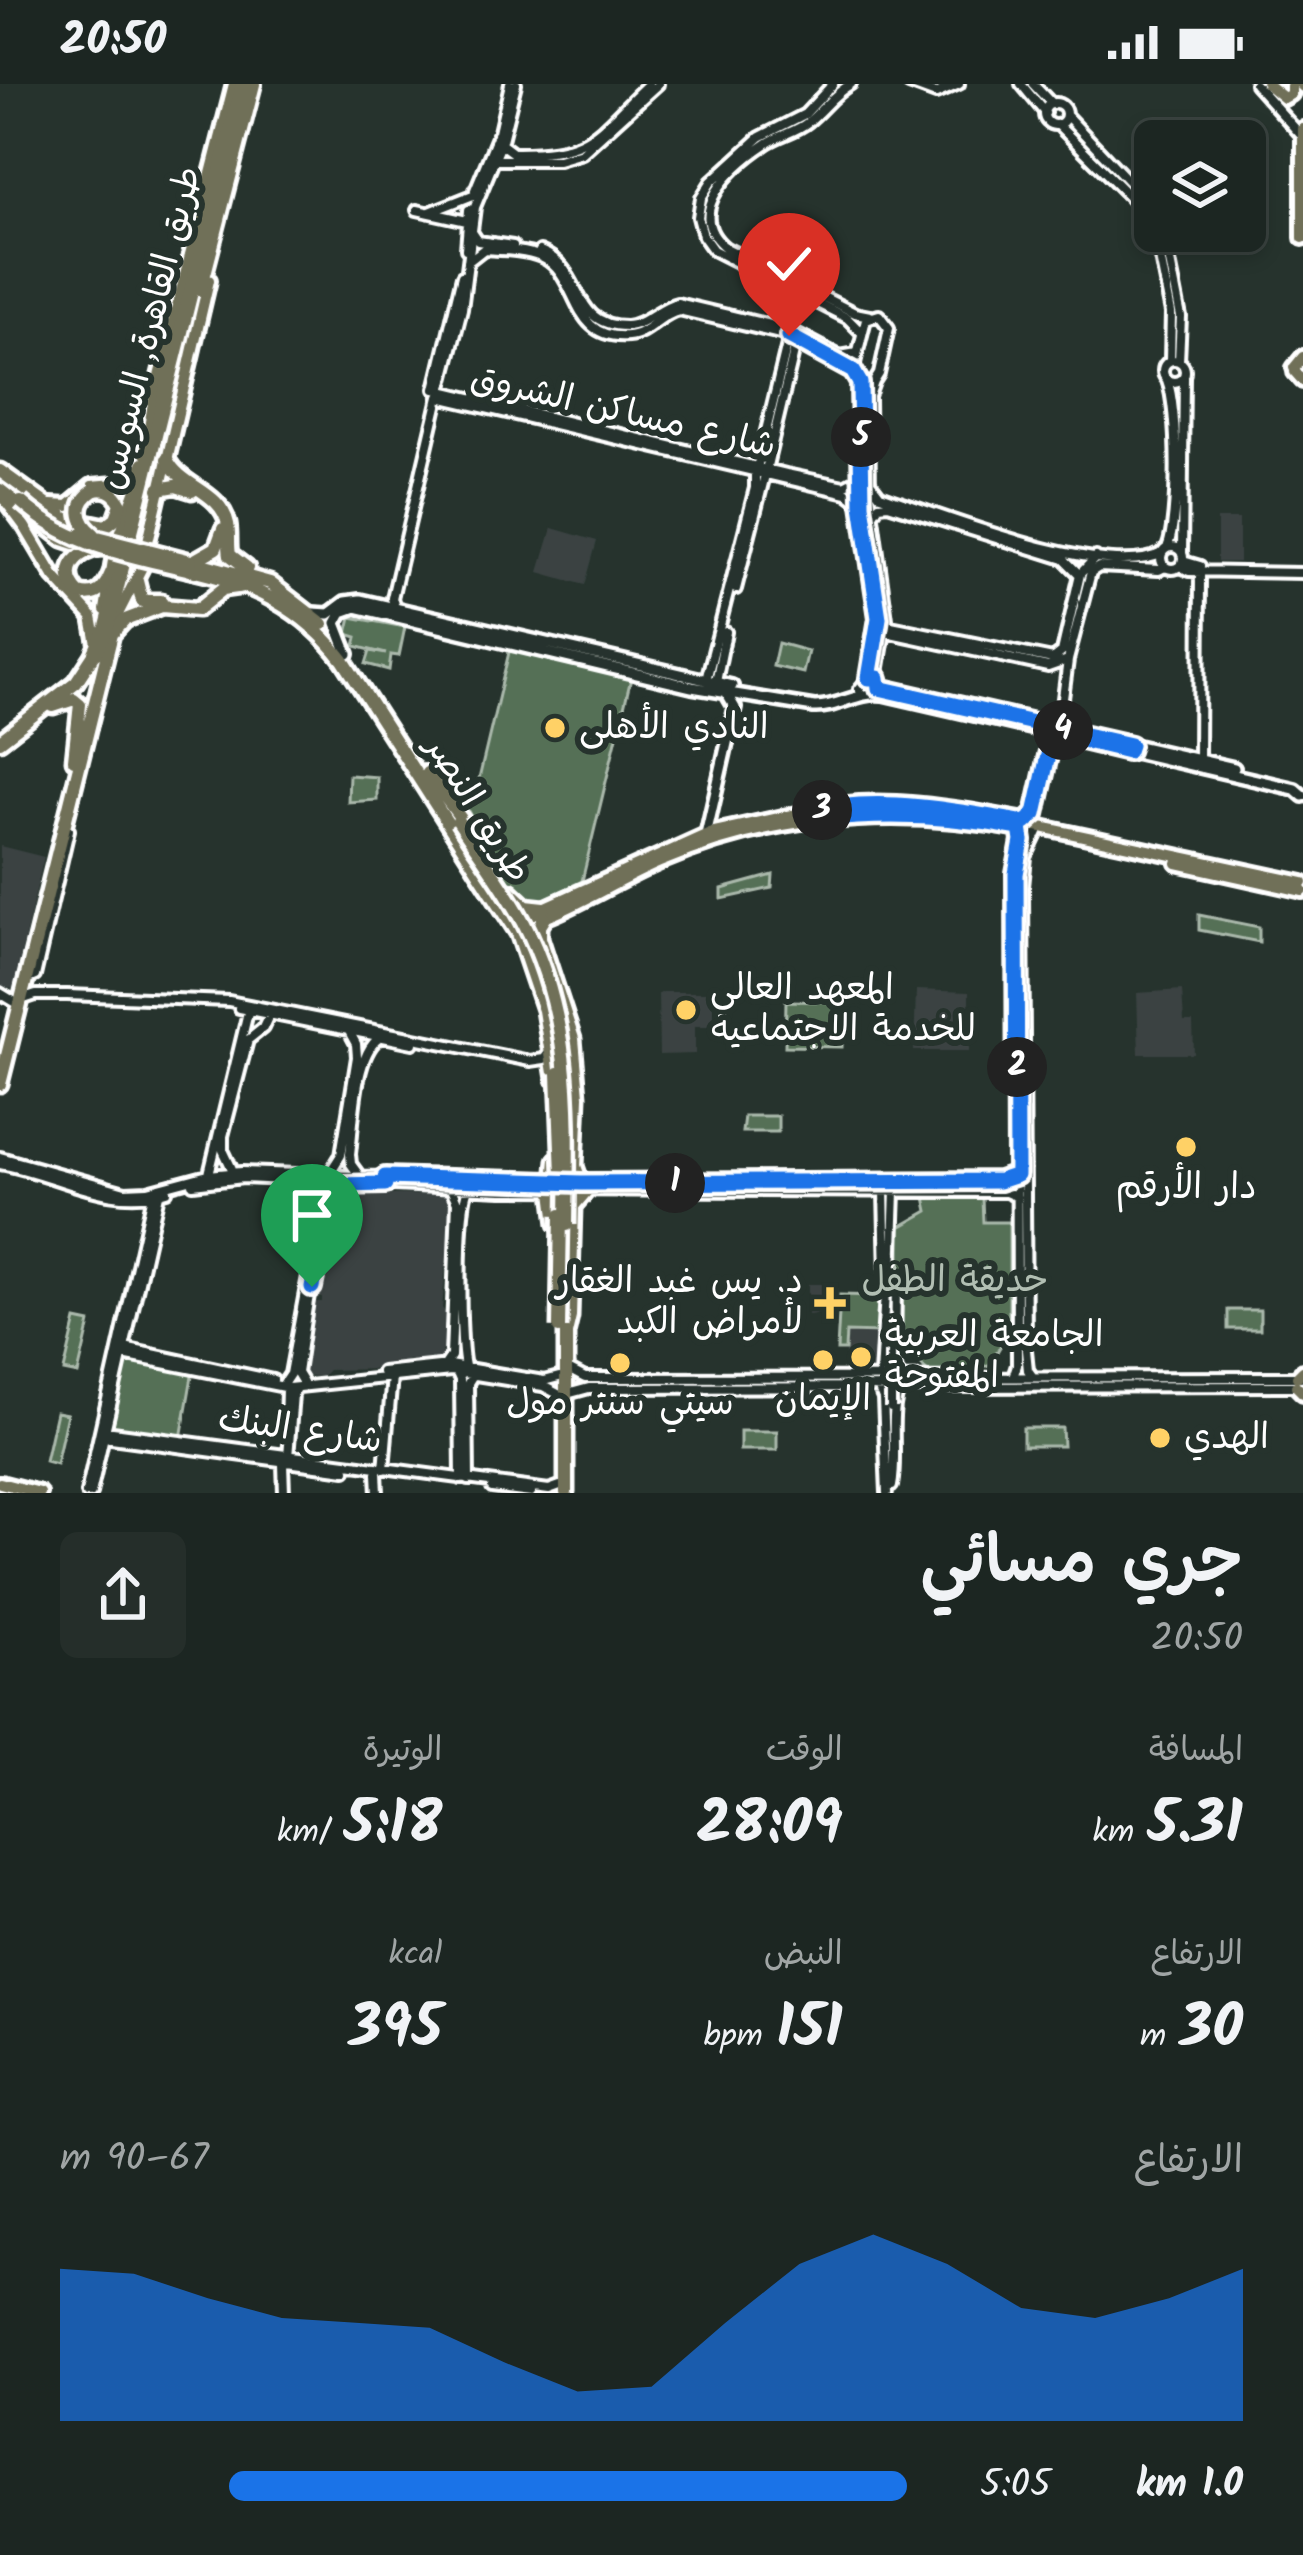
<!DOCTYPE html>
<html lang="ar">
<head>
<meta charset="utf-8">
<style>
  body { margin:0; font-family:Kalam,"Playpen Sans Arabic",sans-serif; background:#252e2a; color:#f1f3f6; direction:rtl; height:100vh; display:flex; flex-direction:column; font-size:45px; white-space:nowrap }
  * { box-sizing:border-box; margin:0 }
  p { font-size:39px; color:#a0a5a5 }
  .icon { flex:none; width:66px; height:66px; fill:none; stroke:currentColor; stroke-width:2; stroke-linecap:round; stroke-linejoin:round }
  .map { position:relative; height:1409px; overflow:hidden; direction:ltr }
  .panel { display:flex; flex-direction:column; background:#1c2622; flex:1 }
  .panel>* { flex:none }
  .fabs { position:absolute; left:1134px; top:36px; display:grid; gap:24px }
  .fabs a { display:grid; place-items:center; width:132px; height:132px; border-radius:18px; background:#1c2622; box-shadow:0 6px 18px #0003,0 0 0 3px #3a4340; font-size:60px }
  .pin { position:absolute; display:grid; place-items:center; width:102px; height:102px; color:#fff; margin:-123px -51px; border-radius:50% 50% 50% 0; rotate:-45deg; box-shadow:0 0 12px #0007 }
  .pin .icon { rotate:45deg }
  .km { position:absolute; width:60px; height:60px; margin:-30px; border-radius:50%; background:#222; color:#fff; font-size:33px; line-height:60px; text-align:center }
  .round { display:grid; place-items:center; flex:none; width:126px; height:126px; border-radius:18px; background:#252e2a }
  .headline { display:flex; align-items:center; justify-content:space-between; height:204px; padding:0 60px }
  h1 { font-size:66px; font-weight:600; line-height:90px }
  .metrics { display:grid; grid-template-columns:repeat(3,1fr); gap:18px; height:204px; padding:12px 60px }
  .metrics div { display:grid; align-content:center }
  .metrics b { font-size:60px; font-weight:600 }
  .metrics small { font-size:33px; font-weight:400 }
  .metrics p { font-size:33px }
  .chart { height:336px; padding:24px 60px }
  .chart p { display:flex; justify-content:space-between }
  .chart svg { width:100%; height:216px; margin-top:12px; fill:#1a73e8; opacity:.7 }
  ul { padding:0 60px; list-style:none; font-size:39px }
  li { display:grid; grid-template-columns:192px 144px 1fr; align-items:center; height:90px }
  li i { height:30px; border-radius:15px; background:#1a73e8 }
  .status { display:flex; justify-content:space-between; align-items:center; height:84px; padding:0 60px; background:#1c2622; direction:ltr }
  .status svg { height:33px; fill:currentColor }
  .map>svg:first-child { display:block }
  .built { fill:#3a4342 }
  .green { fill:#557057; stroke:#aab8ab; stroke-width:3 }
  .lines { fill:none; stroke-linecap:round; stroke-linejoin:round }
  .tertiary-casing { stroke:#fff; stroke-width:16 }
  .secondary-casing { stroke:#fff; stroke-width:18 }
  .primary-casing { stroke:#fff; stroke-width:20 }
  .trunk-casing { stroke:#fff; stroke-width:21 }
  .motorway-casing { stroke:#fff; stroke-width:22 }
  .tertiary { stroke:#26332d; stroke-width:8 }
  .secondary { stroke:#26332d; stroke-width:9 }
  .primary { stroke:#706f59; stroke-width:10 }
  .trunk { stroke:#706f59; stroke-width:12 }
  .motorway { stroke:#706f59; stroke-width:14 }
  .tertiary-bridge-casing { stroke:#fff; stroke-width:16; stroke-linecap:butt }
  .trunk-bridge-casing { stroke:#fff; stroke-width:21; stroke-linecap:butt }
  .tertiary-bridge { stroke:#26332d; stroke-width:8 }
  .trunk-bridge { stroke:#706f59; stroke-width:12 }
  .route-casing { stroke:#fff; stroke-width:24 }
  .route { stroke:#1a73e8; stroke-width:15 }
  .poi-dot { fill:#ffd166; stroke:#26332d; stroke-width:4.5 }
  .labels { text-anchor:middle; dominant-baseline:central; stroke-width:12; stroke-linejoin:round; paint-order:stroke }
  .street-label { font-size:36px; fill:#fff; stroke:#26332d }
  .poi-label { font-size:36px; fill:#fff; stroke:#26332d; text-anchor:start }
  .park-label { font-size:36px; fill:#b2bfb3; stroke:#26332d }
</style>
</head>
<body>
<div class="status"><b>20:50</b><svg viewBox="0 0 49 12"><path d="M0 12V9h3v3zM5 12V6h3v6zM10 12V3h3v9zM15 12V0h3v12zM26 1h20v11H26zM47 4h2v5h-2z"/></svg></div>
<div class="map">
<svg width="1303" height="1409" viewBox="0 0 1303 1409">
  <rect width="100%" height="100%" fill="#26332d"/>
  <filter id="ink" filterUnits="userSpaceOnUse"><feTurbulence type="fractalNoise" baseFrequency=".00833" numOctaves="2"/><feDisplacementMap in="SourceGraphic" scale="24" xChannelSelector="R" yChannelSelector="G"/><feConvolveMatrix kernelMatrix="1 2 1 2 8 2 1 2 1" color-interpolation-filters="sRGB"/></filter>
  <g filter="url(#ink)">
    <path class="built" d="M1217,435H1239V478H1217Z
      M552,444L597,457L585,501L539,488Z
      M0,762L44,773L13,905L0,902Z
      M916,906L969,908V967H914Z
      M1182,906L1184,938H1193L1194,970H1139L1137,909Z
      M663,908H713V942H695V970L659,971L658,910Z
      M341,1105L364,1106L367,1111L447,1110L452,1117L442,1224L446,1229L445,1265L442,1267L445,1272L439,1278L417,1281L408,1276L403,1282L397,1277L390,1285L328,1286L321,1293L299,1291L311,1222L313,1218H322V1214L316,1213L333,1109Z
      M808,1200H837V1228L808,1231V1213H821L822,1227V1212L808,1211Z
      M845,1248L879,1249L878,1289L845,1290Z"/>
    <path class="green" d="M351,533L405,543L399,572L391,571L389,586L366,580L370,567L386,570L355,562L357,553L347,550Z
      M778,559L808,567L803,589L773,582Z
      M510,564L631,594L582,797L534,820C497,799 483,755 464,719L479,695Z
      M349,691L377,693V716L348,718Z
      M773,791L772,804L722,815V805Z
      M1199,831L1259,843V858L1199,846Z
      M786,917L843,918L842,963L785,962Z
      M744,1032H778V1048H742Z
      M925,1113L982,1114L983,1138H1009V1254H1005L989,1282H979L978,1287L927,1288L906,1261L900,1260V1143L928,1127Z
      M840,1211L880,1212V1249L846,1248L845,1266H837Z
      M1228,1226H1260V1245H1228Z
      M76,1236L90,1239L78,1290L64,1287Z
      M120,1264L194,1281L180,1360L101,1348Z
      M56,1328L67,1330L56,1380L45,1377Z
      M1023,1344H1062L1063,1362H1023Z
      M740,1347H777V1366H740Z"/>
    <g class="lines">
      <defs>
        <path id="tertiary" d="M833,0L805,30L760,53L711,98L701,114L698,133L703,152L713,166L847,234L861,248
          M851,0C833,10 824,25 808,38C796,48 779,51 766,60C733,82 681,129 726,164L855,229L870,232
          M909,0L936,10L959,0
          M930,0H941
          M1021,0L1045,29
          M1033,0L1052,20
          M1255,0L1300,50
          M1044 30a11 11 0 1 1 22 0a11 11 0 1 1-22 0Z
          M1066,31L1155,125
          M1058,41L1140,123L1147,136
          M501,60L513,69C592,70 594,51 648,0
          M495,76H558L582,69L658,0
          M475,106L499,48L510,0
          M417,126L467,137
          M430,128L473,111
          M1164,147L1181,233L1179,277
          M472,148L478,157L513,162
          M1155,148L1171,229L1170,276
          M466,165L469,126
          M540,167C586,185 569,242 626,242C643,242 660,223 677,219L791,246L840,272L857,269
          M470,176L484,165C502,166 525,166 541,173C581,190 568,257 628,252C647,251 661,229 679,226L793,253L853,287
          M879,231L889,244L879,290L874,298L862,300L853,287L866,235Z
          M1163 287a11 11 0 1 1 22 0a11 11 0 1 1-22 0Z
          M874,298L869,312L870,411L887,535L878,589L879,604
          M435,305L462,192
          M441,307L786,390L844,402L861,393
          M441,307L462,225L475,123L501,60L516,0
          M439,313L847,409L862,420
          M757,384L789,252
          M766,386L797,255
          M869,397L880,411C941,431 1107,498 1162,469
          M873,430L879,421L888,420L1064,475L1078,489
          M1161 474a11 11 0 1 1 22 0a11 11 0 1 1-22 0Z
          M1167,464C1179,437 1178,324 1167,296
          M1182,470L1184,293
          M1183,477L1200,482
          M1180,482L1189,487L1303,489
          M736,505L765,391
          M395,524L392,514L439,313
          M886,541L1053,575L1062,568L1080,490L1096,473
          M886,548L1048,583L1068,576
          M706,596L755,404V388
          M716,598L726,548
          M859,605C902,560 864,467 861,412C860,375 867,335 860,299
          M1059,645L1068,576L1091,488L1099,483L1159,486L1165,483
          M1199,676L1200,487
          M1037,741L1035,727L1056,650
          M28,895L35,892L69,746
          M0,909L20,921
          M21,916L36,911H67L229,917L530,977L544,975L551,966
          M239,924L413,959
          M0,1073L125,1108L148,1107L208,1091L242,1088L554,1099L999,1097L1017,1091
          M0,1080C56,1089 110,1126 167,1107
          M233,1087L223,1066V1052L248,956L263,944L269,931
          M209,1090L249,924
          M329,1090L341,1071L357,973L356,960L349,947
          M359,1091L351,1080L350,1070C354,1039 354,972 379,954
          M193,1100L243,1094L502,1106L1006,1108L1017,1113
          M895,1107L892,1192L896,1199L895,1279L899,1294
          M124,1264L273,1296
          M123,1271L289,1304L451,1287L543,1302L558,1310
          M445,1281L451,1272L457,1118L451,1105
          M465,1282C459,1258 458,1125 468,1105
          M568,1285L585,1294L1300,1293
          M382,1288L449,1281L544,1297L559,1293
          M457,1289L460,1296L461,1395
          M880,1292L886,1192L884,1107
          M1013,1293L1017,1281L1016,796L1022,757L1020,744
          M1033,1293L1028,1286L1026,1266L1023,803L1026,773L1038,748
          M284,1299L290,1290L323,1110L321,1101
          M303,1299L297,1289C302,1256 320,1117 340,1101
          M878,1303L883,1315L887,1409
          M567,1310L589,1304L1296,1302
          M285,1343L286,1305
          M105,1347L549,1406L560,1402
          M104,1353L346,1386
          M288,1373L293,1310L296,1304
          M283,1380L284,1409
          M384,1385L392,1292
          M377,1389L378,1409
          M469,1396L468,1299L473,1291
          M892,1402C898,1371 888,1332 900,1303
          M492,1404L531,1409
          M86,1409L153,1111
          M91,1409L159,1110"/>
        <path id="secondary" d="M313,529L329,530L345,518L360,516L732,602
          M348,570L336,539L342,528L356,523L692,603L814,623C839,624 857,607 883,610L1269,699L1295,705L1303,712
          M1098,653L1234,684
          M706,751L735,624L725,607"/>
        <path id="primary" d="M1267,0L1284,14L1291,10V2
          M1300,0L1303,3
          M1303,45V154
          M1294,284L1303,273
          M1295,288L1303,297
          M145,370L154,312L234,0
          M2,412L25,443L54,492L92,533L97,560
          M51,421L68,422L92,402L127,399L143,379
          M105,526L115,464L136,405
          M114,538L142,483L209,196
          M1177,779L1303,807
          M542,835C582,820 620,795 660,778C752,738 854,726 954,733
          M521,847L529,833L544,824L710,749L802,729L873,723L971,728L1303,799
          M1297,1293L1303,1287
          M1296,1302L1303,1309
          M0,1399L39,1409"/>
        <path id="trunk" d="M167,375C181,404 220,406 228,440C230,451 228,461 230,471L247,484
          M0,387L83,447L82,456L75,459L63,455L0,406
          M159,405L176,402L192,407
          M82,437L106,442L116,434L121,420C115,408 106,402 93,407
          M101,464C76,466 58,488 79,509C97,515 105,504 111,489
          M195,476L216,464L223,445
          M191,477L270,499L323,540
          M190,486C254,500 303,524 343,576L518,849L544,926L555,995
          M137,497L142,517H161
          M53,622L74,615L80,620L74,676
          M0,657L76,598L95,569
          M427,689L465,740
          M510,807L526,822L544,824
          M545,834L540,842V854L573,955L578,1012L575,1082L581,1099
          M0,1000L112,550L125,536L162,522L198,525L223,505L244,502
          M554,1099L556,1076
          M553,1107L557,1140
          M566,1409V1250L570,1233L573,1122L586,1107"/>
        <path id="motorway" d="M200,205L253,0
          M95,569L107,543L243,0"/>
      </defs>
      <use href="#tertiary" class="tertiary-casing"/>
      <use href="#secondary" class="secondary-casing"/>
      <use href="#primary" class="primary-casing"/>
      <use href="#trunk" class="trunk-casing"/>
      <use href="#motorway" class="motorway-casing"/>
      <use href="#tertiary" class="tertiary"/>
      <use href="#secondary" class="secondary"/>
      <use href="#primary" class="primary"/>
      <use href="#trunk" class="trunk"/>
      <use href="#motorway" class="motorway"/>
      <defs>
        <path id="tertiary-bridge" d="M891,1324V1269"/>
        <path id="trunk-bridge" d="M93,407C75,419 77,437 94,450
          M21,418C69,462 129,471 190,486
          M82,449L191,477
          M458,737C480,771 505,803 524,839C574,936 568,1035 567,1141
          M558,989L562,1090
          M559,1244L561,1131"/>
      </defs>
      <use href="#tertiary-bridge" class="tertiary-bridge-casing"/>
      <use href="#trunk-bridge" class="trunk-bridge-casing"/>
      <use href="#tertiary-bridge" class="tertiary-bridge"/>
      <use href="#trunk-bridge" class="trunk-bridge"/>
    </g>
  </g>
  <g class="lines" filter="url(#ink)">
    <defs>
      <path id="route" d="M312,1203L331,1109L340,1101L385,1100V1093L581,1099L999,1097L1017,1091L1016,790L1022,757L1020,744C954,732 891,728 823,736L819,729C868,709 972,729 1025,739L1035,730L1051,658L1057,650L1128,667L1130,661L879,604L878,594H869L879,534L862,420L860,299L853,287L789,252"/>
    </defs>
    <use href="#route" class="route-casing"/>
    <use href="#route" class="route"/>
  </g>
  <g class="poi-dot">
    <circle cx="555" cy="644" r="12"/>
    <circle cx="686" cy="926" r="12"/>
    <circle cx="1186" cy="1063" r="12"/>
    <path d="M824 1201h12v12h12v12h-12v12h-12v-12h-12v-12h12z"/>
    <circle cx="861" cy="1273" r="12"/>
    <circle cx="823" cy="1276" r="12"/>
    <circle cx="620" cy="1279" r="12"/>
    <circle cx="1160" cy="1354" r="12"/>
  </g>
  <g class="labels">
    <g class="street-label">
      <text transform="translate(151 244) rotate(-76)">طريق القاهرة, السويس</text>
      <text transform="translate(623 329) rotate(13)">شارع مساكن الشروق</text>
      <text transform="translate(477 726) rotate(58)">طريق النصر</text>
      <text transform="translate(300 1347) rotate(8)">شارع البنك</text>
    </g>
    <g class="poi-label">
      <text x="579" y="644">النادي الأهلى</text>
      <text x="710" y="905">المعهد العالي<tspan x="710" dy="41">للخدمة الاجتماعيه</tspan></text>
      <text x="1186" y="1104" text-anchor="middle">دار الأرقم</text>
      <text x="803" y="1198" text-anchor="end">د. يس غبد الغقار<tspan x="803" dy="41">لأمراض الكبد</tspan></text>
      <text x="885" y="1252">الجامعة العربية<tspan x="885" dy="41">المفتوحة</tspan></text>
      <text x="823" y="1316" text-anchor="middle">الإيمان</text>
      <text x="620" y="1320" text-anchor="middle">سيتي سنتر مول</text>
      <text x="1184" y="1354">الهدي</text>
    </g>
    <g class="park-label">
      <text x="955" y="1197">حديقة الطفل</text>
    </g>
  </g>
</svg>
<div class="fabs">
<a><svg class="icon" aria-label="layers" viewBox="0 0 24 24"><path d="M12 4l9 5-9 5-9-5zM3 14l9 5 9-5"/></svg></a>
</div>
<div class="pin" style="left:312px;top:1203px;background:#1e9e55"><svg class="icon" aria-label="arrive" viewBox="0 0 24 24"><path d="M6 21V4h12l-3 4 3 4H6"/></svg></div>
<div class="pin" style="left:789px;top:252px;background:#d93025"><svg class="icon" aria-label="check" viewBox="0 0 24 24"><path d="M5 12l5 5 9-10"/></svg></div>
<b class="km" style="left:675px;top:1099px">1</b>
<b class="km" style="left:1017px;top:983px">2</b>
<b class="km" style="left:822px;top:726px">3</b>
<b class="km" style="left:1063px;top:646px">4</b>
<b class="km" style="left:861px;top:353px">5</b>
</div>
<section class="panel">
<div class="headline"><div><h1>جري مسائي</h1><p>20:50</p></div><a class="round"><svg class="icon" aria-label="share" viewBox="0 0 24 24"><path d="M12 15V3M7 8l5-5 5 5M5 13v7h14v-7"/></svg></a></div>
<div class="metrics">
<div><p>المسافة</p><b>5.31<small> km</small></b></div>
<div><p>الوقت</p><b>28:09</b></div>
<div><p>الوتيرة</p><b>5:18<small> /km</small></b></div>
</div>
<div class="metrics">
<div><p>الارتفاع</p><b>30<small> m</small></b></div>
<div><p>النبض</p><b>151<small> bpm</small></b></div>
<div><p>kcal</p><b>395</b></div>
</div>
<div class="chart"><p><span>الارتفاع</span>67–90 m</p>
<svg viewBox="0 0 160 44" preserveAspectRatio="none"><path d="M0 44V13L10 14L20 19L30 23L40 24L50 25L60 32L70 38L80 37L90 24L100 12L110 6L120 12L130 21L140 23L150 19L160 13V44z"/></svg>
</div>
<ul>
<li><b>1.0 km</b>5:05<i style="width:80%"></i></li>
</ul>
</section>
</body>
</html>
